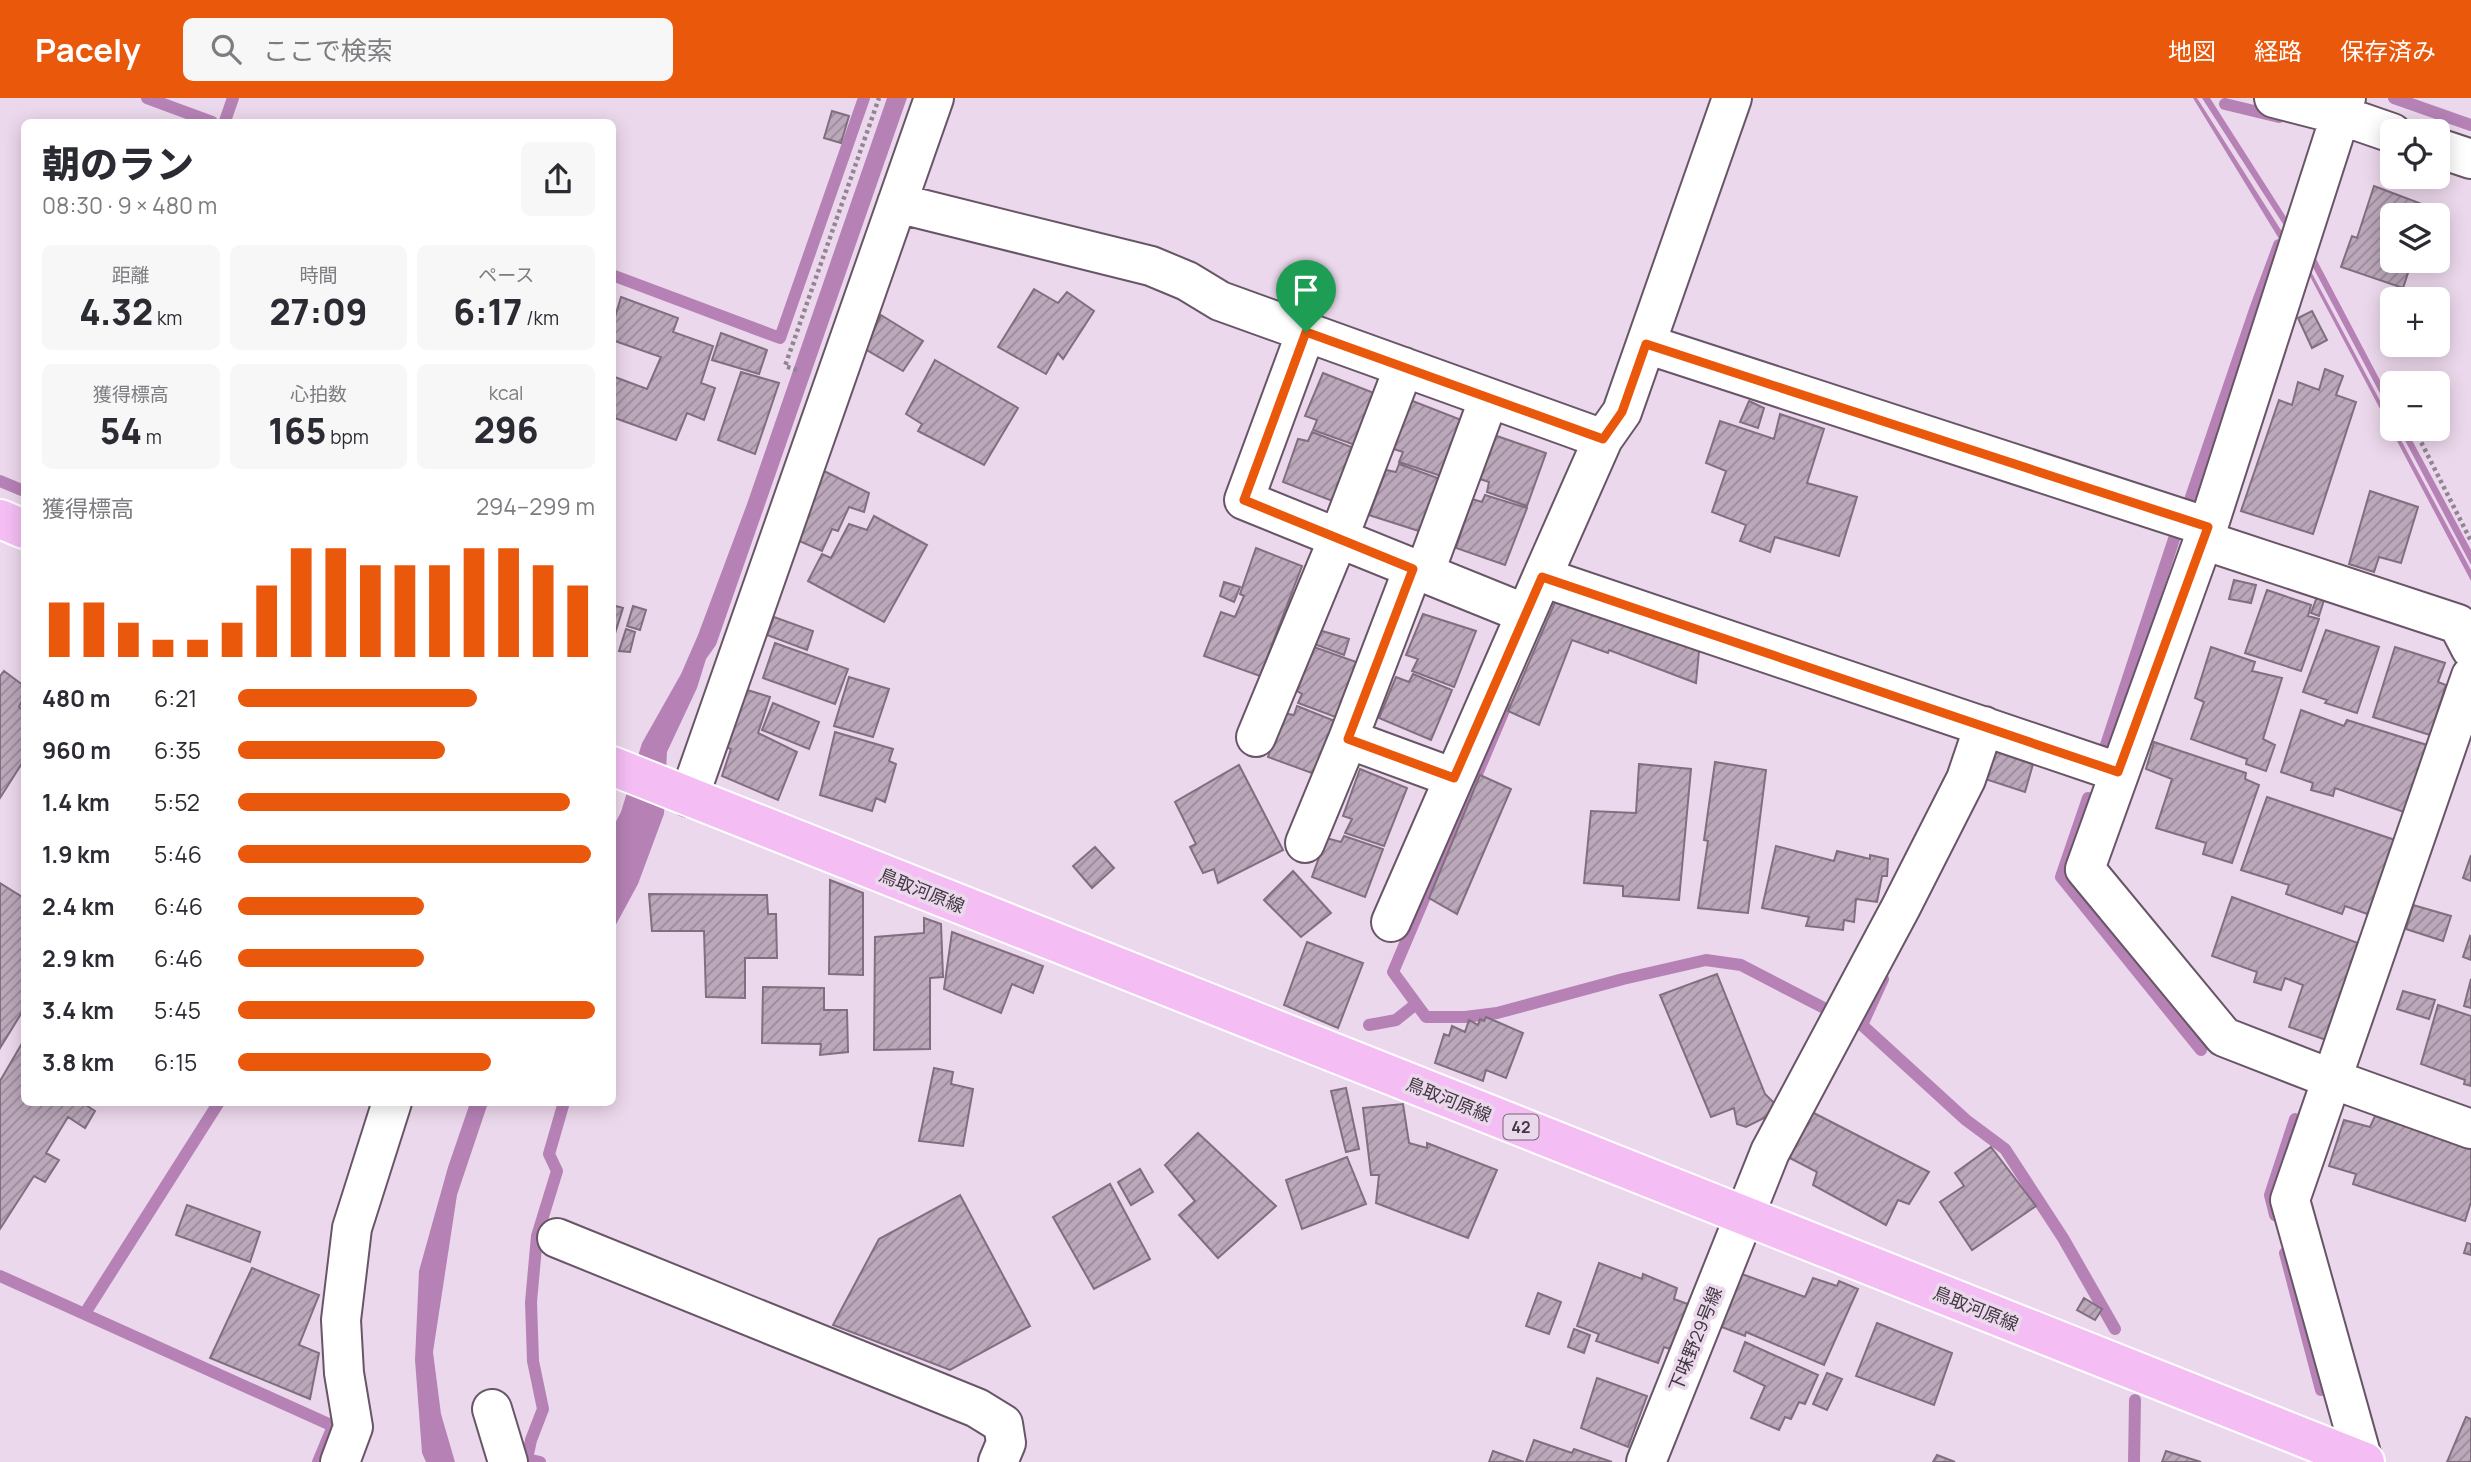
<!DOCTYPE html>
<html lang="ja">
<head>
<meta charset="utf-8">
<style>
  body { margin:0; font-family:Manrope,"Noto Sans JP",sans-serif; background:#f7f7f7; color:#2b2b33; height:100vh; display:flex; flex-direction:column; font-size:26px; white-space:nowrap }
  * { box-sizing:border-box; margin:0 }
  p { font-size:23px; color:#7c7c81 }
  .icon { flex:none; width:38px; height:38px; fill:none; stroke:currentColor; stroke-width:2; stroke-linecap:round; stroke-linejoin:round }
  .map { position:relative; flex:1; overflow:hidden }
  .sheet { position:absolute; left:21px; top:21px; width:595px; height:987px; display:flex; flex-direction:column; background:#fff; border-radius:10px; box-shadow:0 4px 18px #0003 }
  .sheet>* { flex:none }
  .controls { position:absolute; left:2380px; top:21px; display:grid; gap:14px }
  .controls a { display:grid; place-items:center; width:70px; height:70px; border-radius:10px; background:#fff; box-shadow:0 4px 18px #0003; font-size:35px }
  .pin { position:absolute; display:grid; place-items:center; width:60px; height:60px; color:#fff; margin:-72px -30px; border-radius:50% 50% 50% 0; rotate:-45deg; box-shadow:0 0 7px #0007 }
  .pin .icon { rotate:45deg }
  .round { display:grid; place-items:center; flex:none; width:74px; height:74px; border-radius:10px; background:#f7f7f7 }
  .summary { display:flex; align-items:center; justify-content:space-between; height:119px; padding:0 21px }
  h1 { font-size:38px; font-weight:800; line-height:52px }
  .stats { display:grid; grid-template-columns:repeat(3,1fr); gap:10px; height:119px; padding:7px 21px }
  .stats div { display:grid; align-content:center; border-radius:10px; background:#f7f7f7; text-align:center }
  .stats b { font-size:35px; font-weight:800 }
  .stats small { font-size:19px; font-weight:400 }
  .stats p { font-size:19px }
  .chart { height:196px; padding:14px 21px }
  .chart p { display:flex; justify-content:space-between }
  .chart svg { width:100%; height:126px; margin-top:7px; stroke:#ea580c; stroke-width:6 }
  ul { padding:0 21px; list-style:none; font-size:23px }
  li { display:grid; grid-template-columns:112px 84px 1fr; align-items:center; height:52px }
  li i { height:18px; border-radius:9px; background:#ea580c }
  header { display:flex; align-items:center; gap:42px; box-sizing:border-box; height:98px; padding:0 35px; background:#ea580c; color:#fff }
  header strong { font-size:33px }
  nav { display:flex; gap:38px; margin-inline-start:auto; font-size:24px }
  .search { width:490px; height:63px; background:#f7f7f7; display:flex; align-items:center; gap:18px; box-sizing:border-box; padding:0 24px; border-radius:10px; color:#7c7c81; font-size:26px }
  .map>svg:first-child { display:block }
  .water { fill:#b682b6 }
  .lines { fill:none; stroke-linecap:round; stroke-linejoin:round }
  .stream { stroke:#b682b6; stroke-width:12 }
  .building { fill:url(#building-hatch); stroke:#816f80; stroke-width:2 }
  .minor-casing { stroke:#685667; stroke-width:42 }
  .major-casing { stroke:#fff; stroke-width:42 }
  .path { stroke:#928492; stroke-width:4.5; stroke-dasharray:3.5 3.5; stroke-linecap:butt }
  .minor { stroke:#fff; stroke-width:38 }
  .major { stroke:#f4bef4; stroke-width:38 }
  .route-casing { stroke:#fff; stroke-width:14 }
  .route { stroke:#ea580c; stroke-width:9 }
  .labels { text-anchor:middle; dominant-baseline:central; stroke-width:7; stroke-linejoin:round; paint-order:stroke }
  .shield { fill:#ecd8ec; stroke:#746974; stroke-width:2 }
  .shield-label { font-size:16px; font-weight:bold; fill:#403940 }
  .street-label { font-size:18px; fill:#403940; stroke:#ecd8ec }
</style>
</head>
<body>
<header>
<strong>Pacely</strong>
<div class="search"><svg class="icon" aria-label="search" viewBox="0 0 24 24"><circle cx="10" cy="10" r="6"/><path d="M15 15l6 6"/></svg>ここで検索</div>
<nav><a>地図</a><a>経路</a><a>保存済み</a></nav>
</header>
<div class="map">
<svg width="2471" height="1364" viewBox="0 0 2471 1364">
  <defs>
    <pattern id="building-hatch" width="6" height="6" patternUnits="userSpaceOnUse" patternTransform="scale(1.75)"><rect width="6" height="6" fill="#bba8ba"/><path d="M-1 1l2-2M0 6l6-6M5 7l2-2" fill="none" stroke="#998a99"/></pattern>
  </defs>
  <rect width="100%" height="100%" fill="#ecd8ec"/>
  <path class="water" d="M887,0H907L716,547L706,561L697,590L667,654L664,716L638,786L613,832V729L621,714L642,645L681,576L698,537L747,406Z
    M2193,0H2197L2286,140L2281,144Z
    M2202,0H2210L2291,127L2285,129Z
    M2313,155L2392,305V318L2307,158Z
    M2308,168L2392,325V331H2395L2471,472V483L2305,169Z
    M2399,331H2406L2471,452V467Z
    M470,1005H488L457,1097L433,1254L441,1316L455,1364H426L422,1355L415,1262L419,1173L448,1069Z"/>
  <g class="lines">
    <path class="stream" d="M147,0L212,24
      M2394,0L2471,27
      M2225,6L2279,19
      M225,23L233,0
      M612,177L780,240L864,0
      M0,383L24,393
      M2190,402L2256,209L2279,147
      M1505,610L1393,874L1426,919H1465L1497,915L1623,881L1706,862L1741,867L1826,911
      M2105,650L2176,435
      M2088,700L2061,779L2201,952
      M1883,881L1862,927L1966,1022L2005,1051L2063,1140L2115,1231
      M1369,927L1396,922L1416,906
      M2275,1117L2270,1097L2295,1021
      M2285,1155L2321,1292
      M0,1178L333,1328L318,1364
      M87,1212L219,1004
      M540,1364L527,1361L531,1342L543,1311L533,1263L531,1204L537,1138L557,1073L549,1056L564,1004
      M2134,1364L2135,1302"/>
  </g>
  <path class="building" d="M832,13L849,18L841,45L824,40Z
    M2374,88L2430,109L2428,117H2392V163H2412L2403,190L2341,169L2352,138L2357,140Z
    M1034,191L1058,205L1067,194L1094,213L1063,261L1058,255L1046,276L998,249Z
    M621,199L678,220L673,234L713,248L701,285L715,290L704,322L687,315L676,342L612,319V278L647,291L661,259L612,242V229Z
    M2312,213L2327,242L2312,250L2298,220Z
    M881,217L923,243L903,273L865,251Z
    M721,235L767,252L759,276L712,262Z
    M935,262L1018,310L984,367L918,333L922,326L906,316Z
    M2325,271L2343,278L2336,297L2356,304L2313,436L2241,413L2279,302L2292,307L2298,284L2319,292Z
    M741,274L779,285L755,356L718,342Z
    M1323,275L1374,295L1355,347L1313,332L1317,322L1305,318Z
    M1410,302L1464,323L1444,379L1399,364L1403,354L1394,351Z
    M1749,303L1764,310L1758,330L1740,324Z
    M1780,316L1824,331L1807,385L1857,399L1839,458L1775,439L1770,454L1740,443L1746,427L1712,414L1726,373L1706,365L1720,323L1774,341Z
    M1312,334L1354,350L1335,404L1283,384L1298,341L1308,343Z
    M1494,337L1546,355L1527,408L1487,394L1489,384L1480,381Z
    M1399,366L1443,382L1425,435L1369,417L1386,372L1396,374Z
    M824,373L869,395L864,414L849,409L838,433L832,431L822,453L797,442Z
    M2370,393L2418,409L2401,465L2379,459L2374,474L2349,466Z
    M1485,397L1527,410L1505,467L1456,450L1472,401L1482,404Z
    M874,418L927,447L884,524L808,483L822,456L831,460L849,426L867,432Z
    M1256,450L1302,468L1260,578L1204,558L1221,514L1235,519L1244,498L1240,496Z
    M2234,482L2256,487L2251,505L2229,501Z
    M1224,484L1240,489L1234,504L1220,498Z
    M2267,492L2311,507L2308,518L2319,521L2301,573L2245,555Z
    M2317,499L2324,502L2319,518L2311,515Z
    M1556,502L1699,553L1696,585L1609,552L1608,555L1572,542L1539,627L1508,613Z
    M612,507L623,510L612,545Z
    M633,508L646,512L640,532L627,528Z
    M1423,516L1476,533L1454,589L1412,573L1418,561L1406,557Z
    M774,519L813,533L807,552L767,537Z
    M626,531L635,534L630,554L619,553Z
    M1319,532L1349,541L1344,557L1314,546Z
    M2326,532L2379,549L2357,615L2325,605L2327,602L2303,594Z
    M775,545L848,571L835,606L763,580Z
    M1314,549L1362,566L1341,621L1298,605L1302,596L1297,593Z
    M2211,549L2255,564L2252,573L2282,580L2263,641L2275,647L2266,673L2246,666L2247,661L2191,641L2204,604L2195,600Z
    M2395,549L2445,565L2438,584L2446,587L2430,637L2373,619Z
    M4,573L24,588V599L19,609L24,613V662L0,700V578Z
    M1413,576L1452,592L1431,642L1379,620L1396,579L1409,584Z
    M849,579L889,591L873,639L834,628Z
    M744,591L770,599L758,635L797,654L778,702L722,678L731,651L722,648Z
    M773,605L819,624L809,651L762,632Z
    M1297,608L1340,625L1320,678L1268,659L1282,615L1294,617Z
    M2301,612L2344,628L2347,622L2427,647L2404,714L2335,690L2333,698L2311,692L2313,685L2281,674Z
    M835,634L893,651L889,663L896,666L885,704L876,700L872,713L820,697Z
    M2154,644L2246,675L2245,681L2259,687L2232,765L2203,756L2206,745L2156,730L2172,681L2146,671Z
    M1997,653L2033,666L2025,694L1985,681Z
    M1715,664L1766,672L1748,815L1698,810L1708,743L1704,742Z
    M1639,666L1691,671L1679,802L1623,798V788L1584,785L1591,713L1636,715Z
    M1239,667L1283,752L1218,785L1214,771L1203,775L1190,749L1196,746L1175,704Z
    M1360,671L1407,690L1384,748L1345,735L1352,721L1343,718Z
    M1480,677L1511,691L1457,816L1429,800Z
    M2267,699L2395,742L2370,817L2345,808L2342,816L2286,796L2289,787L2241,772Z
    M1344,738L1383,751L1365,799L1312,779L1326,740L1341,744Z
    M1776,748L1834,763L1837,753L1870,761V757L1888,761L1887,778H1882L1877,804L1856,801L1854,824L1844,822L1843,832L1806,828L1809,819L1762,810Z
    M1095,749L1114,770L1092,790L1073,768Z
    M2471,757V783L2463,780Z
    M1293,773L1331,815L1301,839L1264,802Z
    M830,782L863,795V877L829,876Z
    M0,785L24,800V911L0,950Z
    M649,796L767,797L768,816H776L777,860H745V900L706,899L704,833H652Z
    M2232,799L2358,845L2326,942L2289,929L2303,887L2285,880L2281,892L2254,884L2257,874L2212,858Z
    M2413,807L2451,818L2443,843L2406,831Z
    M924,820L941,826L943,879L930,880V951L874,952L875,839L924,835Z
    M952,834L1043,868L1033,895L1012,886L1001,915L944,891Z
    M2470,838L2471,839V862L2463,859Z
    M1307,844L1363,865L1338,930L1284,907Z
    M1717,876L1765,996L1777,1008L1774,1015L1746,1029L1737,1026L1734,1010L1711,1019L1660,897Z
    M2471,881V910L2464,908Z
    M763,889L824,890V912H847L848,954L820,957L821,946L762,945Z
    M2403,893L2435,902L2429,921L2397,911Z
    M2438,907L2471,918V988L2464,986L2465,982L2421,966Z
    M1486,919L1523,935L1506,980L1486,972L1483,983L1435,965L1444,936L1449,938L1452,928L1465,934L1469,922L1478,927L1480,921L1484,923Z
    M24,942V1004H81L95,1013L85,1030L68,1019L46,1055L59,1062L45,1084L34,1078L0,1131V983Z
    M934,970L953,974L951,986L973,991L963,1048L919,1043Z
    M1346,990L1359,1051L1346,1054L1331,993Z
    M1403,1006L1409,1045L1427,1050V1045L1497,1072L1468,1140L1376,1105L1379,1077H1371L1363,1010Z
    M1808,1012L1929,1074L1909,1106L1898,1102L1886,1127L1813,1087L1817,1074L1786,1058Z
    M2375,1018L2471,1050V1104L2465,1123L2353,1086L2356,1076L2329,1068L2344,1022L2370,1029Z
    M1198,1035L1276,1108L1218,1160L1179,1117L1195,1103L1165,1067Z
    M1991,1049L2036,1108L1972,1152L1940,1104L1964,1088L1955,1075Z
    M1347,1059L1366,1106L1302,1131L1286,1082Z
    M1140,1071L1153,1094L1131,1107L1118,1084Z
    M1110,1086L1150,1161L1094,1191L1053,1119Z
    M960,1097L1030,1228L950,1272L833,1227L879,1141Z
    M187,1107L260,1134L250,1164L176,1137Z
    M2467,1145L2471,1146V1157L2464,1155Z
    M1599,1165L1642,1181L1643,1176L1677,1190L1674,1201L1688,1206L1673,1252L1664,1249L1658,1265L1596,1243L1599,1236L1577,1228Z
    M252,1170L319,1197L299,1247L319,1255L310,1301L210,1260Z
    M1739,1175L1805,1199L1813,1180L1837,1188L1839,1183L1858,1191L1824,1267L1746,1234L1745,1238L1719,1228Z
    M1538,1195L1561,1204L1549,1236L1526,1228Z
    M2084,1200L2102,1211L2095,1222L2077,1212Z
    M1877,1225L1952,1255L1934,1307L1856,1278Z
    M1574,1231L1590,1237L1584,1255L1568,1249Z
    M1745,1244L1818,1277L1805,1306L1799,1304L1791,1321L1785,1319L1779,1332L1751,1320L1765,1288L1734,1273Z
    M1827,1275L1842,1281L1827,1312L1813,1306Z
    M1597,1280L1647,1298L1628,1349L1581,1330Z
    M2466,1319L2471,1321V1364H2447Z
    M1534,1342L1572,1355L1574,1351L1612,1364H1526Z
    M1493,1353L1524,1364H1489Z
    M2166,1353L2201,1364H2162Z
    M1937,1357L1955,1364H1933Z"/>
  <g class="lines">
    <defs>
      <path id="minor" d="M2274,0L2340,17L2392,35
        M2346,0L2208,429L2085,771L2224,939L2332,981L2471,1031
        M2438,50L2471,61
        M897,105L1151,168L1187,183L1220,203L1603,341
        M1306,234L1244,402L1526,516
        M1646,246L2208,429
        M2203,442L2458,526L2471,551
        M1424,476L1489,300
        M1542,479L1603,341L1622,314L1732,0
        M1256,639L1338,441L1404,269
        M1348,641L1454,680
        M689,699L934,0
        M1305,745L1348,641L1413,471
        M1391,824L1542,479L2118,674
        M557,1140L977,1310L1003,1326L1006,1345L998,1364
        M492,1311L508,1364
        M2363,1363L2290,1102L2471,578
        M340,1364L353,1329L344,1275L341,1222L352,1130L392,1004
        M1646,1364L1770,1054L1901,809L1966,681L1984,628"/>
      <path id="major" d="M0,421L24,431
        M612,668L2365,1364"/>
    </defs>
    <use href="#minor" class="minor-casing"/>
    <use href="#major" class="major-casing"/>
    <path class="path" d="M797,272L785,268L879,0
      M2415,332L2471,443"/>
    <use href="#minor" class="minor"/>
    <use href="#major" class="major"/>
  </g>
  <g class="lines">
    <defs>
      <path id="route" d="M1306,234L1603,341L1622,314L1646,246L2208,429L2118,674L1542,479L1454,680L1348,641L1413,471L1244,402Z"/>
    </defs>
    <use href="#route" class="route-casing"/>
    <use href="#route" class="route"/>
  </g>
  <g class="labels">
    <rect class="shield" x="1503.5" y="1016.5" width="35" height="25" rx="5"/>
    <g class="shield-label">
      <text x="1521" y="1029">42</text>
    </g>
    <g class="street-label">
      <text transform="translate(922 792) rotate(22)">鳥取河原線</text>
      <text transform="translate(1449 1001) rotate(22)">鳥取河原線</text>
      <text transform="translate(1976 1210) rotate(22)">鳥取河原線</text>
      <text transform="translate(1695 1241) rotate(-68)">下味野29号線</text>
    </g>
  </g>
</svg>
<div class="controls">
<a><svg class="icon" aria-label="locate" viewBox="0 0 24 24"><circle cx="12" cy="12" r="6"/><path d="M12 2v4M12 18v4M2 12h4M18 12h4"/></svg></a>
<a><svg class="icon" aria-label="layers" viewBox="0 0 24 24"><path d="M12 4l9 5-9 5-9-5zM3 14l9 5 9-5"/></svg></a>
<a>+</a>
<a>−</a>
</div>
<div class="pin" style="left:1306px;top:234px;background:#1e9e55"><svg class="icon" aria-label="arrive" viewBox="0 0 24 24"><path d="M6 21V4h12l-3 4 3 4H6"/></svg></div>
<section class="sheet">
<div class="summary"><div><h1>朝のラン</h1><p>08:30 · 9 × 480 m</p></div><a class="round"><svg class="icon" aria-label="share" viewBox="0 0 24 24"><path d="M12 15V3M7 8l5-5 5 5M5 13v7h14v-7"/></svg></a></div>
<div class="stats">
<div><p>距離</p><b>4.32<small> km</small></b></div>
<div><p>時間</p><b>27:09</b></div>
<div><p>ペース</p><b>6:17<small> /km</small></b></div>
</div>
<div class="stats">
<div><p>獲得標高</p><b>54<small> m</small></b></div>
<div><p>心拍数</p><b>165<small> bpm</small></b></div>
<div><p>kcal</p><b>296</b></div>
</div>
<div class="chart"><p><span>獲得標高</span>294–299 m</p>
<svg viewBox="0 0 160 44" preserveAspectRatio="none"><path d="M5 44V25M15 44V25M25 44V32M35 44V38M45 44V38M55 44V32M65 44V19M75 44V6M85 44V6M95 44V12M105 44V12M115 44V12M125 44V6M135 44V6M145 44V12M155 44V19"/></svg>
</div>
<ul>
<li><b>480 m</b>6:21<i style="width:67%"></i></li>
<li><b>960 m</b>6:35<i style="width:58%"></i></li>
<li><b>1.4 km</b>5:52<i style="width:93%"></i></li>
<li><b>1.9 km</b>5:46<i style="width:99%"></i></li>
<li><b>2.4 km</b>6:46<i style="width:52%"></i></li>
<li><b>2.9 km</b>6:46<i style="width:52%"></i></li>
<li><b>3.4 km</b>5:45<i style="width:100%"></i></li>
<li><b>3.8 km</b>6:15<i style="width:71%"></i></li>
</ul>
</section>
</div>
</body>
</html>
